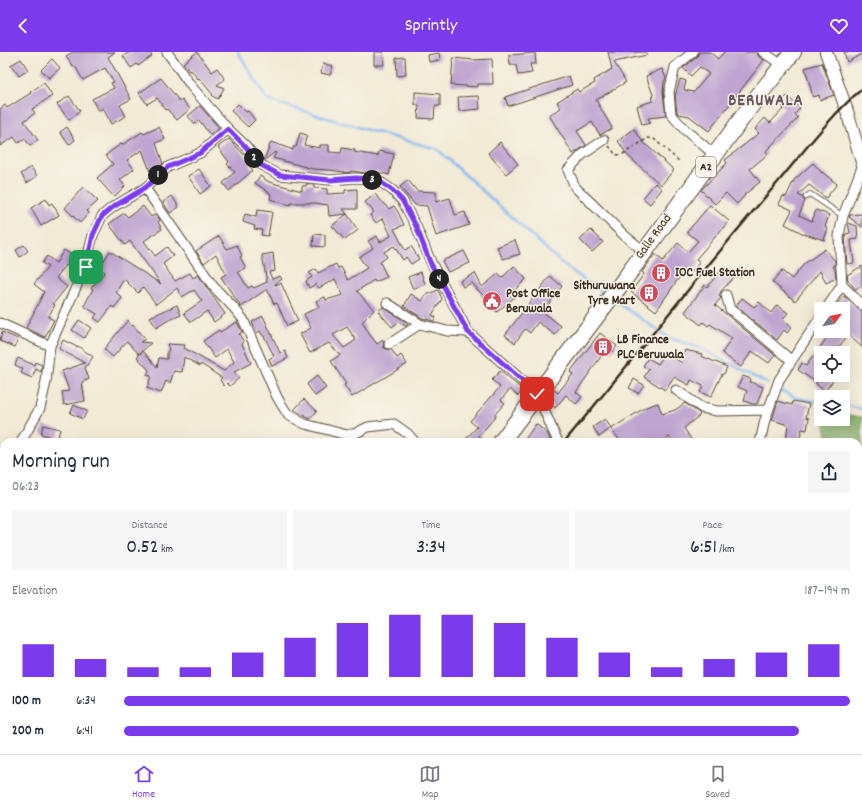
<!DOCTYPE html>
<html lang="en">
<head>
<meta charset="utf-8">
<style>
  body { margin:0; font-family:Dekko,sans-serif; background:#f6f6f7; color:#1f2937; height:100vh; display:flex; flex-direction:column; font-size:15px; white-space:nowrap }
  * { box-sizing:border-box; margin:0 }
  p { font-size:13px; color:#747a83 }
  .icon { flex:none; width:22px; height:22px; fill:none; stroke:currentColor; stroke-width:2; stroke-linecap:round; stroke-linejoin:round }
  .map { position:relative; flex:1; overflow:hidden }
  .panel { position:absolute; left:0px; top:386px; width:862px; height:316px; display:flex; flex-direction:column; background:#fff; border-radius:12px 12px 0 0; box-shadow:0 4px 16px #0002 }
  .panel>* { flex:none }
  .needle { width:26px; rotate:57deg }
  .buttons { position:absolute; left:814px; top:250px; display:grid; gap:8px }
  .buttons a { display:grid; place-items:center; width:36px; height:36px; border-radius:0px; background:#fff; box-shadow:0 4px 16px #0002; font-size:20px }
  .pin { position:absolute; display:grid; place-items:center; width:34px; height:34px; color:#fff; margin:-17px; border-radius:8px; box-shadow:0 2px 6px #0006 }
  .km { position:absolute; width:20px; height:20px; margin:-10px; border-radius:50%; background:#222; color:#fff; font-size:11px; line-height:20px; text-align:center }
  .round { display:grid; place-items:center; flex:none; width:42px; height:42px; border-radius:0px; background:#f6f6f7 }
  .overview { display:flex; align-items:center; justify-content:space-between; height:68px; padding:0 12px }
  h1 { font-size:22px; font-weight:600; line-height:30px }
  .metrics { display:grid; grid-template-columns:repeat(3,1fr); gap:6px; height:68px; padding:4px 12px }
  .metrics div { display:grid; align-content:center; border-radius:0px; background:#f6f6f7; text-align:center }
  .metrics b { font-size:20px; font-weight:600 }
  .metrics small { font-size:11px; font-weight:400 }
  .metrics p { font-size:11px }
  .chart { height:112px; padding:8px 12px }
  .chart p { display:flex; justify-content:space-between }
  .chart svg { width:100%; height:72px; margin-top:4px; stroke:#7c3aed; stroke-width:6 }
  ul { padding:0 12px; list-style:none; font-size:13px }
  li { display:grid; grid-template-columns:64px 48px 1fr; align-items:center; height:30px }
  li i { height:10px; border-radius:5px; background:#7c3aed }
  header { display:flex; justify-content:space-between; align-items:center; height:52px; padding:0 12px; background:#7c3aed; color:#fff; font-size:18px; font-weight:600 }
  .tabs { display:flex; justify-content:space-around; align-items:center; height:56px; border-top:1px solid #e0e1e3; background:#fff; font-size:11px; color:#747a83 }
  .tabs a { display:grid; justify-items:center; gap:2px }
  .tabs .active { color:#7c3aed }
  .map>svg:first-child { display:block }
  .forest { fill:#80aa62; stroke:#5e6a40 }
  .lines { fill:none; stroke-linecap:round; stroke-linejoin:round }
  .stream { stroke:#85b8f2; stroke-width:2.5 }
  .building { fill:#bfa4d1; fill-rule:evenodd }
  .service-casing { stroke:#564739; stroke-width:6 }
  .minor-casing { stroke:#564739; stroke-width:11 }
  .tertiary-casing { stroke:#564739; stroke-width:14 }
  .trunk-casing { stroke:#564739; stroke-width:18 }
  .path { stroke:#564739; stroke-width:1.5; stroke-dasharray:3 3; stroke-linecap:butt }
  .service { stroke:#fff; stroke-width:4.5 }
  .minor { stroke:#fff; stroke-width:9 }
  .tertiary { stroke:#fff; stroke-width:12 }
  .trunk { stroke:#fff; stroke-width:16 }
  .rail { stroke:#3b2a1e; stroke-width:2.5 }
  .route-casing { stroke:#fff; stroke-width:8 }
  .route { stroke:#7c3aed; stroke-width:5 }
  .labels { text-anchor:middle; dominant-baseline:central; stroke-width:3; stroke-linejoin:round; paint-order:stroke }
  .shield { fill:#f7f3e8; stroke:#73665b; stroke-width:1 }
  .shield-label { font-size:12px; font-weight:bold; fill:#3b2a1e }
  .street-label { font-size:13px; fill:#3b2a1e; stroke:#f7f3e8 }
  .poi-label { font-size:13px; font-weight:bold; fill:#3b2a1e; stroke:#f7f3e8; text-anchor:start }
  .district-label { font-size:17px; font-weight:bold; letter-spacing:1px; fill:#69555d; stroke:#f7f3e8 }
</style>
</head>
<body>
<header><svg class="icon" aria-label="back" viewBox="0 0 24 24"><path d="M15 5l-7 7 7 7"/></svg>Sprintly<svg class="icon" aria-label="heart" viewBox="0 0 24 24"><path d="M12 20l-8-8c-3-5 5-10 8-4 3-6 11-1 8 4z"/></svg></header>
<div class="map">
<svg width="862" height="702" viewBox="0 0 862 702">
  <rect width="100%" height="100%" fill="#f7f3e8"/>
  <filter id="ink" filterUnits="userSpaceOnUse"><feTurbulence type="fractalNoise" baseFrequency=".025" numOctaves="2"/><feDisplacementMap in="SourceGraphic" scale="8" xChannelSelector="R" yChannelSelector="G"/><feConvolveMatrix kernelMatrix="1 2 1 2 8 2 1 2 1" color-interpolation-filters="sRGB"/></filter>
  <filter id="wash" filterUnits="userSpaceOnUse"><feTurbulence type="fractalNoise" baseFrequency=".012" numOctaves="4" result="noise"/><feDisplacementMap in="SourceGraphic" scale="16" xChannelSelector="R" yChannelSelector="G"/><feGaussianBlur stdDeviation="0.9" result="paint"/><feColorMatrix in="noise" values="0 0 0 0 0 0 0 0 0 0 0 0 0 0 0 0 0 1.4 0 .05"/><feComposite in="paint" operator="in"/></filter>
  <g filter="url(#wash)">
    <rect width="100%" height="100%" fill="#f2ead5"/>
    <path class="forest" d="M843,362L862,365V433L858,432V390H828L824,367H843Z"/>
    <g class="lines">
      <path class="stream" d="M238,0L267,48L364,77L437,97L565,214L605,242
        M614,248L669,286L700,296L768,332
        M779,338L797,346L821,350
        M843,353L862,357"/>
    </g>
    <g id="blocks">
      <path class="building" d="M73,0H115L108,5L131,47L120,53L126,64L111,72L103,56L98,59L92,47L114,36L111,31L114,30L105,16L83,28L75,14L73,15L66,4Z
        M130,0H149L152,4L138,14L137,12L131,16L123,4Z
        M197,0L212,20L217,16L225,27L217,33L224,36L218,47L212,44L213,43L199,26L198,27L191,18L189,19L183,11Z
        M374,0H383L384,13H374Z
        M608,0H646L647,3L614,10L626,30L596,48L612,76L600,83L592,70L577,79L586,93L573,102L549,63L561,56L557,50L577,37L579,40L595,31L594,28L612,17Z
        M699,0H710L718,7L724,0H756L759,5L764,8L709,79L689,64L679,62L677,60L675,44L680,27L686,29L684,38L694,40L709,22L700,15L691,24L683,16L697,5Z
        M844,0H862V2L847,10Z
        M439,1L440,8L429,10L428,3Z
        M535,1L536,12H530L532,21L518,23L516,13H510L509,3Z
        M405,5L406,23L397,24L396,6Z
        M453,6L474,8L492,7L493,32H478V35L451,33Z
        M21,7L28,18L19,24L11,13Z
        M52,7L60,16L49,26L41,18Z
        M822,11L834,43L820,48L819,43L813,45L805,16Z
        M323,12L333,14L330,23L321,21Z
        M662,17L666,26L664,30L663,40L666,64L648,66L650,71L642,73L637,54L653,49L652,45H654L646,24Z
        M569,24L572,33L508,54L505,45Z
        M161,26L180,50L182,48L190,57L177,68L167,57L166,58L157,46L147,52L139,41Z
        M44,31L52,44L32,57L35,61L24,69L38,88L30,94L25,87L18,91L14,85L0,94V57L5,53L7,56L31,41L30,40Z
        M415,40L440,42V54H435L434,67L418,66L419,53H415Z
        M69,44L80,59L69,68L57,52Z
        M479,44L480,57L459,59L458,45Z
        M787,44L800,56L795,62L798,66L766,99L768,102L750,117L760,130L744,143H745L737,152L726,141L715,152L701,138L727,111L725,108L759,81L755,77L765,66L770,71L784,56L780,51Z
        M238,52L246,60L248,59L255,68L248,75L231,59Z
        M200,54L219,76L210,83L199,68L195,72L188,64Z
        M67,75L75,88L69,93L60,80Z
        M159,75L165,87L156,91L163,112L158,116L150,119L142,98L127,108L134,117L120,128L125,134L114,145L97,126L113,112L106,103L121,92L122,93L142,80L144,82Z
        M634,77L643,90L674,118L661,133L627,103L618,89Z
        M300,81L307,83L304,93L320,96V93H329V100L341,101L342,96L355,98L354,100L378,104L379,99L394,102L389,123L373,119V122L351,119V120L344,121V120L329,118L313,117L273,106L276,101L275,100L265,108H264L271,90L293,98V95H296Z
        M229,87L252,111L249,114L253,118L229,139L223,131L235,120L227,112L229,110L218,95Z
        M500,90L518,112L506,122L488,101Z
        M813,111L822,121V120L837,132L826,146L809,133L798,143L802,145L805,149L799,163L812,169L816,158L829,163L825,175L828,176L824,188L802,181L785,172L792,158L779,152L783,144L786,145L794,128Z
        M31,115L37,124L27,131L21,122Z
        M199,117L211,134L200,142L188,124Z
        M260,124L269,130L302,139V134H306V132H314V136L327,137V142L345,141V138L357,137V157H343L347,162L329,164L328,153L315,151H291L290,153L270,147L271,142L255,131Z
        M408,128L417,139L436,140V150L450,146L455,163L465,160L469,173L436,184L427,154L415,153L400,135Z
        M655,131L662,137L650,152L643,146Z
        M83,135L98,149L87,159L89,161L80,171L65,156Z
        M375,142L389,157L394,154L398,160L404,173L394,177L405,198L411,194L419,207L411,212L406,205L403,208L394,194L384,200L387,205L380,210L387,225L375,230L374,228L357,239L374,258L362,270L370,283L377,292L383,288L384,296L390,298L391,297L397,306L401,303L407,312L352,345L344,333L346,332L331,309L340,303L329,291L310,301L300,282L311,276L304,262L319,255L316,249L325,245L326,248L343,243L335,227L319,236L316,232L309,236L306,229L312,225L309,221L316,217L318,221L336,212L338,216L341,215L348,228L367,216L359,205L373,196L368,189L377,184L380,190L391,184L383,166L376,171L370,163L374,160L365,150ZM347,275L356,288L344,296L333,283Z
        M172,144L179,155L170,161L163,150Z
        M46,147L49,153L52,151L59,163L41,174L31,156Z
        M710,153L729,169L696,207L700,210L688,224L683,220L656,259L631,240L644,222L642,220L655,202L663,209L678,191L688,200L698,189L687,180Z
        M143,154L151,165L156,162L160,168L158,170L162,177L144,189L155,204L167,195L173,204L163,212L175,229L190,221L193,226L198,223L225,262L214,270L207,259L191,270L184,261L202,249L194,238L182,245L177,236L156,252L143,235L138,241L124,227L116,240L122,246L114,256L112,254L100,270L94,266L97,262L84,254L93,237L91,236L105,220L99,216L110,199L161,232L130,189L125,193L109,172L124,161L128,165Z
        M257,158L272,160L268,184L261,183L262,178L254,177L255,174L243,170L245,162L256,165Z
        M347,162L358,178L345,188L332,174Z
        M862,162V175L849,165L850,163Z
        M848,171L857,174L858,187L851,188L854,211L847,212L845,184L846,182L850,181Z
        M591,178L603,190L592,200L580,188Z
        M314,182L325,183V195L313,194Z
        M219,184L227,197L237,193L242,204L240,205L246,216L238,220L248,236L252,234L254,236L267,230L262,203L273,201L275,219L269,220L272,227L280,224L282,227L275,232V233L281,231L298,269L287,274L277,251L274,252L267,237L241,255L221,225L226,222L216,202L204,211L196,199Z
        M515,188L520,202L503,207L497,195Z
        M24,193L28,199L20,205L16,198Z
        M825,197L835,209V214H833L835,218L836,226L826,231L820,219L795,249L772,230L782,219L792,227L804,212Z
        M64,198L78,207L72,216L66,213L56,226L67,235L53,252L55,253L48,265L54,268L45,285L26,276L44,240L34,232L48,215L42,211L47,204L56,211Z
        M464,199L470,211L448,220L442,209Z
        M514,214L526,227L513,240L517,243L497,260L472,231L463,235L460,229L475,221L482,235L498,222L502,226Z
        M862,214V234L855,237L848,228L847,223Z
        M724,215L735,224L721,239L719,244L721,246L715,253L775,303L769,311L752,299L741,315L722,301L732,286L710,272L708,274L703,270L701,273L685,260L705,233L707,235Z
        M421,220L425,232L413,237L408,225Z
        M550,224L562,234L543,260L561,274L555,283L538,270L530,281L525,277L515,291L505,283Z
        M438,238L442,247L432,263L436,265L434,269L422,266L404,254L411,242L422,249L426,243Z
        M844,244L862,260V295L848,283L834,301H821V323H837L825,339L816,332L817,331L798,318L802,311L806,314L829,283L825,279H843V257H841L836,253Z
        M742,246L754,255L759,250L771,261L777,253L788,261L782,268L792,275L787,281L784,278L777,288L736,254Z
        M177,253L181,263L167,269L156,276L150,265Z
        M383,255L408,271L407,273L406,274L398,270L392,275L378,259Z
        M263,264L280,301L285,299L288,306L272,314L269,307L274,304L264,284H263L260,279L257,281L252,270Z
        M79,268L91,276L84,286L72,278Z
        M128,268L131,274L133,273L145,287L140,290L151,291L139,302L127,289L113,305L104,297Z
        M237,270L242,280L239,282L244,290L242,292L251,311L234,320L239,326L230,334L227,331L224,334L220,328L222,326L201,312L200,314L184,305L182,320L174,319L170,331L166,329L161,341L147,336L151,324L147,323L149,318L137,305L143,299L157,315L159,306L167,307V300L169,298L167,292L185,293L184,296L224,319L234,310L227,297L215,306L203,289L219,278L220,280Z
        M2,280L18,287L15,295L0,289Z
        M600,281L617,294L612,300L607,296L576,340L582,345L576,352L566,343L555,356L550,351L553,347L549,343L553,337L558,341L573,322L570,320Z
        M63,288L77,295L78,294L93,305L85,316L89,327L82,330L85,349L64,353L62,340L69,339L62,319L85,311L59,297Z
        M685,298L702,302L701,304L727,315L724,322H722L711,345L700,340L703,334L691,328L689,333L674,325L665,338L644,325L649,317L643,314L648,306L658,312L666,301L682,311Z
        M18,306L34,313L35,310L42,313L41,320L36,317L32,326L21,321L23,317L15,313Z
        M500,319L523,338L518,344L510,337L501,348L505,351L495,362L496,364L479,384L486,390H463L477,375L470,369L500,335L492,328Z
        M317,324L326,336L315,344L307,332Z
        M743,324L751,327L750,330L763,335L757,352H753L744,349L747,339L738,335Z
        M634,327L644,333L638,341L629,336Z
        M304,347L317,359L310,367L294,358Z
        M778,349L792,353L793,349L809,352L806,365L809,366L807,378L802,377L799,390L786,387L788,373L772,368Z
        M658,351L662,362L675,358L685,351L699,361L700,363L684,376L693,390H673L669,385L661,390H621L611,377L646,355Z
        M74,353L87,359L83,367L70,361Z
        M605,367L611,376L599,385L593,375Z
        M536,372L547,381L550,387L548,390H523Z
        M43,373L60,377L57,390H47L48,384L41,382Z"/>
    </g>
  </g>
  <g filter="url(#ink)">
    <use href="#blocks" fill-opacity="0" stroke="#564739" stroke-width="1"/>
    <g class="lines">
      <defs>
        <path id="service" d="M806,145L810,142L843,164
          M830,698L832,702"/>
        <path id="minor" d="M167,0L191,34L228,77L245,93L261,113L280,123L330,128L356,126L370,127L382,131L392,138L402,148L416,174L431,210L468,280L537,342L558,390
          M693,0L675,15L669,40L671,62L685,78L715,103
          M763,0L782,13
          M604,88L582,103L568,118L575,135L624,183L644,199
          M145,136L213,234L234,256L243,267L277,345L288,363L305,372L347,383L356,381L368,375L394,372L408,382L415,390
          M842,233L862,253
          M726,243L730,257L791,308
          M387,251L420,272L447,279L468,280
          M826,257L842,233L839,184L843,164L862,115
          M0,271L50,294
          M389,292L420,272
          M676,338L702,356L717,359L768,358
          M21,390L40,356L46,330L50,294L85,215L93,183L102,164L113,155L145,136L168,115L200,101L228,77
          M760,390L765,368L779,328L821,264
          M0,400L4,401
          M858,449L862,450
          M858,531L862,536
          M0,563L4,561
          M0,661L4,664
          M68,698L73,702
          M437,698L439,702
          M582,698L595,702
          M701,702L705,698"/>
        <path id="tertiary" d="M826,0L846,56L862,110"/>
        <path id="trunk" d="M501,390L621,232L758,44L793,0
          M267,702L270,698"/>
      </defs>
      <use href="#service" class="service-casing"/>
      <use href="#minor" class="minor-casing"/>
      <use href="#tertiary" class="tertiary-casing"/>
      <use href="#trunk" class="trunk-casing"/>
      <path class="path" d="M609,94L616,103L623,102L648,86L654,87L680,110"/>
      <use href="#service" class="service"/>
      <use href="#minor" class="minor"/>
      <use href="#tertiary" class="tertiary"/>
      <use href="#trunk" class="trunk"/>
      <path class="rail" d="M564,390C635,306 701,219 773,136C802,102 828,66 862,37
        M332,702L335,698"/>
    </g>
  </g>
  <g class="lines" filter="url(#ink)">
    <defs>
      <path id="route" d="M86,215L93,183L102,164L113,155L145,136L168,115L200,101L228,77L245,94L261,113L280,123L330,128L356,126L370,127L382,131L392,138L402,148L416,174L430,210L468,280L537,342"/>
    </defs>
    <use href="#route" class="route-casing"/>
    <use href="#route" class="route"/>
  </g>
  <defs>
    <symbol id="building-disc" viewBox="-11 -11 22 22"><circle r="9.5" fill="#d1495b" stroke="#f7f3e8"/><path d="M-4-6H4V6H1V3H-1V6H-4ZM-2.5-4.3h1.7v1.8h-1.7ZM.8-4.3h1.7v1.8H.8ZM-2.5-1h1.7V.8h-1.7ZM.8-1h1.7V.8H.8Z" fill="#fff"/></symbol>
    <symbol id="civic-disc" viewBox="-11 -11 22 22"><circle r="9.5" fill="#d1495b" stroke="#f7f3e8"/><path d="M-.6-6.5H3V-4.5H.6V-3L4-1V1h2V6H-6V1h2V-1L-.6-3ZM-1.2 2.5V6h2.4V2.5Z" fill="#fff"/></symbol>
  </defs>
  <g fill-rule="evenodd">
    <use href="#building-disc" x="650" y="210" width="22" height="22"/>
    <use href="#building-disc" x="638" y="230" width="22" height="22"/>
    <use href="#civic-disc" x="481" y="238" width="22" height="22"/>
    <use href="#building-disc" x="592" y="284" width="22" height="22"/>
  </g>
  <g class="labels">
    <rect class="shield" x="696" y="105" width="20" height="20" rx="3"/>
    <g class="shield-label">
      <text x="706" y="115">A2</text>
    </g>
    <g class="street-label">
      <text transform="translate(654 185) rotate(-54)">Galle Road</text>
    </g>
    <g class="poi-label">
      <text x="675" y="221">IOC Fuel Station</text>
      <text x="635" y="234" text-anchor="end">Sithuruwana<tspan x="635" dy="15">Tyre Mart</tspan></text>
      <text x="506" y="242">Post Office<tspan x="506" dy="15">Beruwala</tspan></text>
      <text x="617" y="288">LB Finance<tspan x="617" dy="15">PLC Beruwala</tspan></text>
    </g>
    <g class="district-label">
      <text x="766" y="50">BERUWALA</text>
    </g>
  </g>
</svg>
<div class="buttons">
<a><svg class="needle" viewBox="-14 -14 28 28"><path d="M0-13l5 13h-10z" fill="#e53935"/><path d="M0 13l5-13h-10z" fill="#747a83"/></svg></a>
<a><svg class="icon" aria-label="locate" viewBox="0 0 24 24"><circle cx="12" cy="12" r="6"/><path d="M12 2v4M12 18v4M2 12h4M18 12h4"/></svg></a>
<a><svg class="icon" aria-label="layers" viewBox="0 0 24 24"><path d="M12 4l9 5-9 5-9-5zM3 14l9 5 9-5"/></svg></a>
</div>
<div class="pin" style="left:86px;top:215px;background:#1e9e55"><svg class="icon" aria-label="arrive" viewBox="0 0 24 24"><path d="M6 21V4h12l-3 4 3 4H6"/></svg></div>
<div class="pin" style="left:537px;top:342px;background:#d93025"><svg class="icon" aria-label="check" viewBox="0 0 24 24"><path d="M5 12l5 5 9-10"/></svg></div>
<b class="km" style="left:158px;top:123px">1</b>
<b class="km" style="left:254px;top:106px">2</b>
<b class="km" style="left:372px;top:128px">3</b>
<b class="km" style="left:439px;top:227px">4</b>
<section class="panel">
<div class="overview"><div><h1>Morning run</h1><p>06:23</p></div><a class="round"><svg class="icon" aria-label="share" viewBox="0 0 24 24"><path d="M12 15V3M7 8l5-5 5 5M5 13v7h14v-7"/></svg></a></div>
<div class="metrics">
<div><p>Distance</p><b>0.52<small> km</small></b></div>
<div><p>Time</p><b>3:34</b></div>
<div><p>Pace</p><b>6:51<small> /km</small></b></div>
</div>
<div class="chart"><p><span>Elevation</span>187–194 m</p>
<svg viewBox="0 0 160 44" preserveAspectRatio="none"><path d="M5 44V24M15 44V33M25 44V38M35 44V38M45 44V29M55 44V20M65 44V11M75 44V6M85 44V6M95 44V11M105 44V20M115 44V29M125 44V38M135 44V33M145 44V29M155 44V24"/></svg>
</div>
<ul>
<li><b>100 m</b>6:34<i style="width:100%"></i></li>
<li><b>200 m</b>6:41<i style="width:93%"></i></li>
</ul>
</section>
</div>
<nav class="tabs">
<a class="active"><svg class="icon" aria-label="home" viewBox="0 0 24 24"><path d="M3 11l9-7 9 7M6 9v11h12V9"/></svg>Home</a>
<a><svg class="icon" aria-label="map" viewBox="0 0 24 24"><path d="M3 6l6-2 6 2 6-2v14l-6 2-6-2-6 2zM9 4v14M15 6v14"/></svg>Map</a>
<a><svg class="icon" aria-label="saved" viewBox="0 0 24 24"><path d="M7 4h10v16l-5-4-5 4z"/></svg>Saved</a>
</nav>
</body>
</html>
